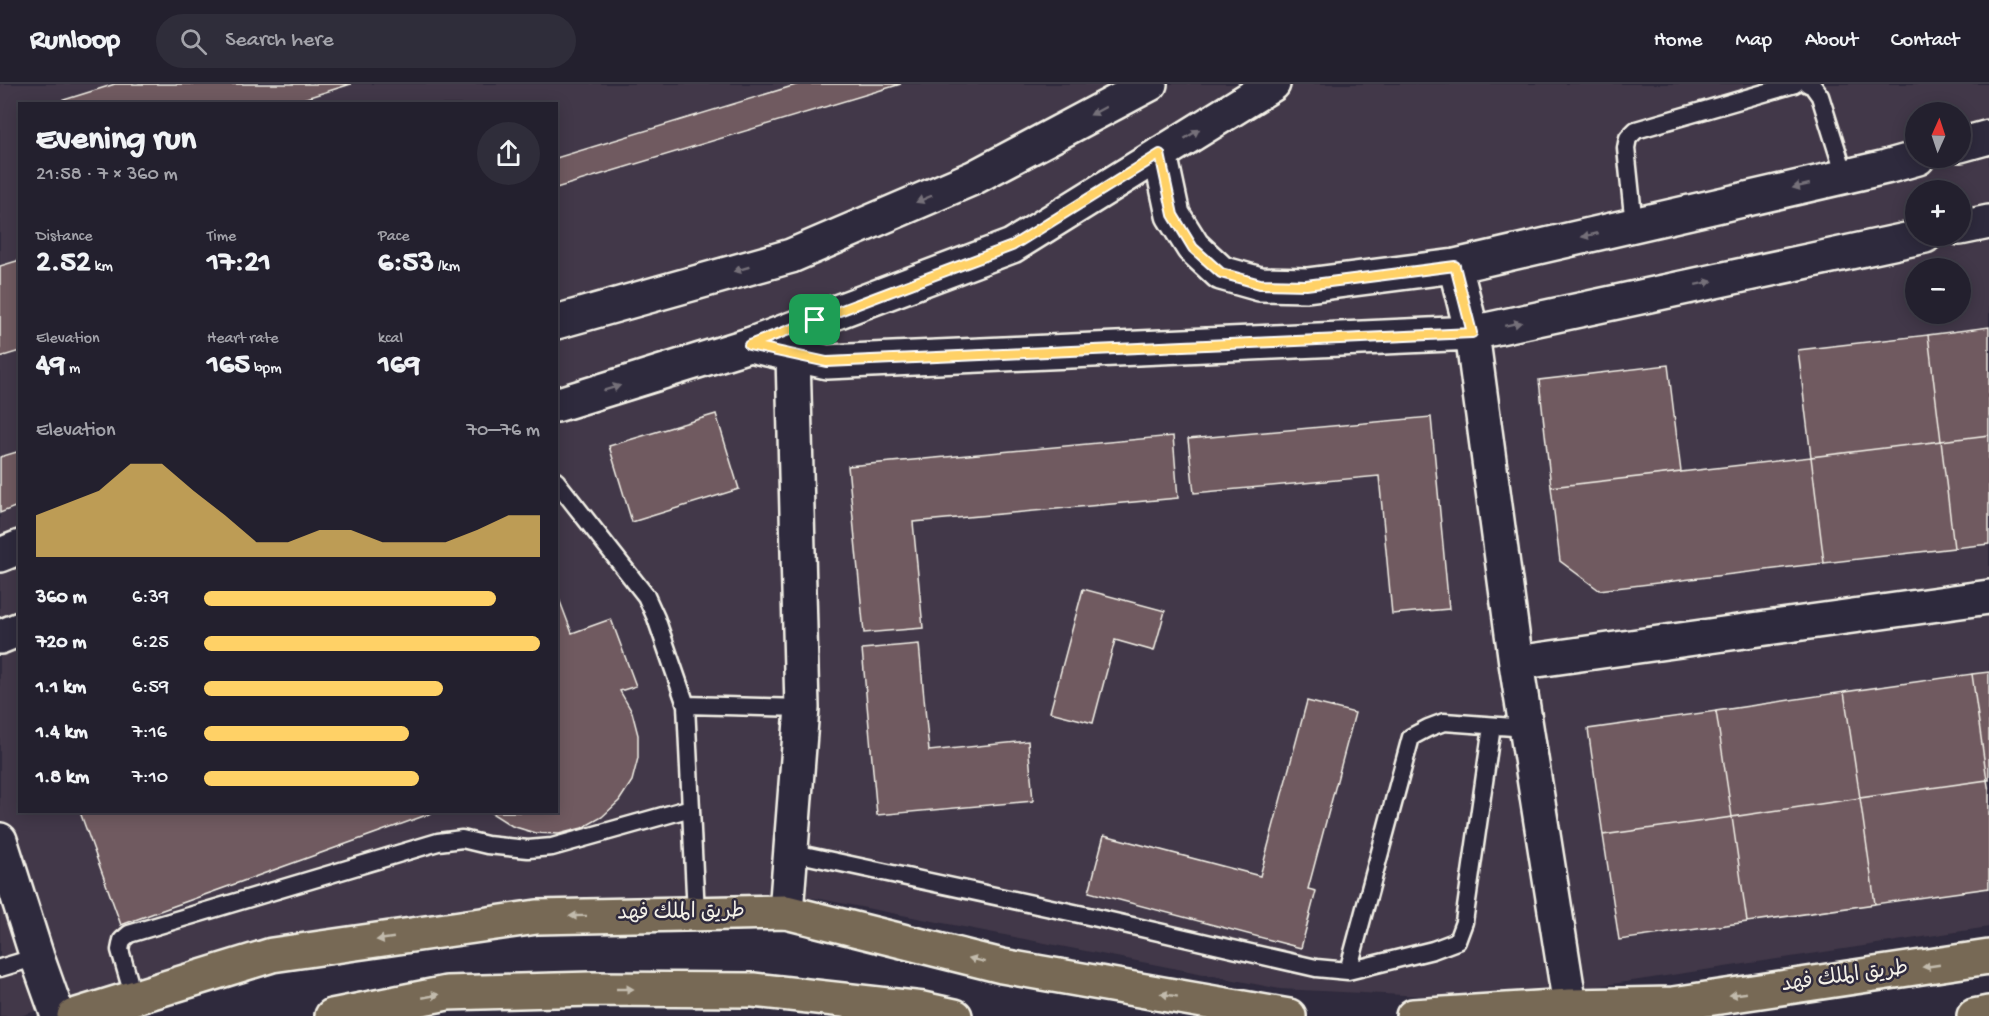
<!DOCTYPE html>
<html lang="en">
<head>
<meta charset="utf-8">
<style>
  body { margin:0; font-family:"Gochi Hand","Playpen Sans Arabic",sans-serif; background:#2f2d3a; color:#f1f3f6; height:100vh; display:flex; flex-direction:column; font-size:22px; white-space:nowrap }
  * { box-sizing:border-box; margin:0 }
  p { font-size:20px; color:#a3a3aa }
  .icon { flex:none; width:33px; height:33px; fill:none; stroke:currentColor; stroke-width:2; stroke-linecap:round; stroke-linejoin:round }
  .map { position:relative; flex:1; overflow:hidden }
  .details { position:absolute; left:18px; top:18px; width:540px; height:711px; display:flex; flex-direction:column; background:#23202e; border-radius:0px; box-shadow:0 3px 15px #0003,0 0 0 2px #403e4a }
  .details>* { flex:none }
  .needle { width:39px; rotate:3deg }
  .buttons { position:absolute; left:1905px; top:18px; display:grid; gap:12px }
  .buttons a { display:grid; place-items:center; width:66px; height:66px; border-radius:50%; background:#23202e; box-shadow:0 3px 15px #0003,0 0 0 2px #403e4a; font-size:30px }
  .pin { position:absolute; display:grid; place-items:center; width:51px; height:51px; color:#fff; margin:-26px; border-radius:12px; box-shadow:0 3px 9px #0006 }
  .round { display:grid; place-items:center; flex:none; width:63px; height:63px; border-radius:32px; background:#2f2d3a }
  .headline { display:flex; align-items:center; justify-content:space-between; height:102px; padding:0 18px }
  h1 { font-size:33px; font-weight:700; line-height:45px }
  .figures { display:grid; grid-template-columns:repeat(3,1fr); gap:9px; height:102px; padding:6px 18px }
  .figures div { display:grid; align-content:center }
  .figures b { font-size:30px; font-weight:700 }
  .figures small { font-size:16px; font-weight:400 }
  .figures p { font-size:16px }
  .chart { height:168px; padding:12px 18px }
  .chart p { display:flex; justify-content:space-between }
  .chart svg { width:100%; height:108px; margin-top:6px; fill:#ffd166; opacity:.7 }
  ul { padding:0 18px; list-style:none; font-size:20px }
  li { display:grid; grid-template-columns:96px 72px 1fr; align-items:center; height:45px }
  li i { height:15px; border-radius:8px; background:#ffd166 }
  header { display:flex; align-items:center; gap:36px; box-sizing:border-box; height:84px; padding:0 30px; background:#23202e; border-bottom:2px solid #403e4a }
  header strong { font-size:28px }
  nav { display:flex; gap:33px; margin-inline-start:auto; font-size:21px }
  .search { width:420px; height:54px; background:#2f2d3a; display:flex; align-items:center; gap:15px; box-sizing:border-box; padding:0 21px; border-radius:33px; color:#a3a3aa; font-size:22px }
  .map>svg:first-child { display:block }
  .built { fill:#423848; fill-rule:evenodd }
  .building { fill:#705a60; stroke:#f4f1e8; stroke-width:1.5 }
  .lines { fill:none; stroke-linecap:round; stroke-linejoin:round }
  .lane-casing { stroke:#f4f1e8; stroke-width:21 }
  .street-casing { stroke:#f4f1e8; stroke-width:38 }
  .secondary-casing { stroke:#f4f1e8; stroke-width:38 }
  .primary-casing { stroke:#f4f1e8; stroke-width:38 }
  .lane { stroke:#2f2a3d; stroke-width:16 }
  .street { stroke:#2f2a3d; stroke-width:33 }
  .secondary { stroke:#2f2a3d; stroke-width:33 }
  .primary { stroke:#776954; stroke-width:33 }
  .oneway { fill:#747079 }
  .oneway2 { fill:#c2bbad }
  .route-casing { stroke:#fff; stroke-width:12 }
  .route { stroke:#ffd166; stroke-width:8 }
  .labels { text-anchor:middle; dominant-baseline:central; stroke-width:5; stroke-linejoin:round; paint-order:stroke }
  .street-label { font-size:21px; fill:#f4f1e8; stroke:#2f2a3d }
</style>
</head>
<body>
<header>
<strong>Runloop</strong>
<div class="search"><svg class="icon" aria-label="search" viewBox="0 0 24 24"><circle cx="10" cy="10" r="6"/><path d="M15 15l6 6"/></svg>Search here</div>
<nav><a>Home</a><a>Map</a><a>About</a><a>Contact</a></nav>
</header>
<div class="map">
<svg width="1989" height="932" viewBox="0 0 1989 932">
  <rect width="100%" height="100%" fill="#2f2a3d"/>
  <filter id="ink" filterUnits="userSpaceOnUse"><feTurbulence type="fractalNoise" baseFrequency=".0167" numOctaves="2"/><feDisplacementMap in="SourceGraphic" scale="12" xChannelSelector="R" yChannelSelector="G"/><feConvolveMatrix kernelMatrix="1 2 1 2 8 2 1 2 1" color-interpolation-filters="sRGB"/></filter>
  <g filter="url(#ink)">
    <path class="built" d="M0,0H1989V843L1507,916L1280,905L815,814L519,819L87,911L20,932H0ZM20,20H556V728H20ZM1916,28H1960V74H1916ZM1916,106H1960V152H1916ZM1916,184H1960V230H1916Z"/>
    <path class="building" d="M115,0H351L287,20H51Z
      M799,0H901L556,104V74Z
      M20,176V267L0,273V182Z
      M1989,243V351L1941,357L1928,251Z
      M1928,251L1941,357L1811,373L1798,266Z
      M1668,281L1681,388L1551,403L1539,296Z
      M716,330L739,405L632,438L609,362Z
      M1431,333L1449,525L1392,530L1379,392L1194,409L1188,355Z
      M1989,351V460L1954,464L1941,357Z
      M1173,352L1178,414L913,438L923,544L864,549L848,382Z
      M1941,357L1954,464L1824,479L1811,373Z
      M20,367V421L0,429V373Z
      M1811,373L1824,479L1599,506L1560,477L1551,403Z
      M1083,505L1165,527L1154,567L1115,556L1093,639L1050,628Z
      M556,507L572,549L611,535L636,602L620,607L632,628L638,651V674L632,697L619,717L602,733L582,744L559,750L535,749L512,742L490,728H556Z
      M919,560L929,667L1028,657L1033,717L877,731L862,565Z
      M1989,588V696H1987L1972,590Z
      M1972,590L1987,696L1860,714L1844,608Z
      M1844,608L1860,714L1732,733L1716,627Z
      M1307,617L1355,629L1308,805L1316,807L1301,864L1089,808L1104,751L1260,792Z
      M1716,627L1732,733L1603,751L1588,645Z
      M1987,696L1989,707V804L1875,820L1860,714Z
      M1860,714L1875,820L1747,838L1732,733Z
      M80,728H435L121,841Z
      M1732,733L1747,838L1619,856L1603,751Z"/>
    <g class="lines">
      <defs>
        <path id="lane" d="M1808,0L1812,1L1820,12L1845,92
          M1634,141L1626,64L1628,54L1636,46L1795,0
          M556,397L646,512L656,534L686,621L696,830
          M686,621L802,624
          M790,768L1093,833L1316,884L1348,887L1433,866L1457,857L1464,838L1492,642
          M0,884L37,873
          M1348,887L1411,653L1428,644L1444,638L1527,644
          M134,914L120,866L122,856L129,850L438,758L462,755L487,761L528,765L552,763L691,724"/>
        <path id="street" d="M1960,61L1989,53
          M1160,70L1173,131L1193,163L1221,189L1260,200L1307,201L1455,182L1886,83L1918,74
          M1960,144L1989,138
          M1455,182L1472,249L1516,579L1570,922
          M749,261L827,278L1472,249L1925,152
          M1516,579L1989,513
          M0,756L37,873L58,932
          M786,828L802,624L793,271"/>
        <path id="secondary" d="M556,238L791,172L973,94L1150,0
          M556,321L749,261L1012,162L1273,0
          M0,471L20,463
          M0,553L20,545"/>
        <path id="primary" d="M74,932L272,871L537,833L786,828L1002,882L1289,932
          M332,932L447,909L592,905L753,906L923,925L955,932
          M1413,932L1570,922L1673,920L1989,873
          M1974,932L1989,929"/>
      </defs>
      <use href="#lane" class="lane-casing"/>
      <use href="#street" class="street-casing"/>
      <use href="#secondary" class="secondary-casing"/>
      <use href="#primary" class="primary-casing"/>
      <use href="#lane" class="lane"/>
      <use href="#street" class="street"/>
      <use href="#secondary" class="secondary"/>
      <use href="#primary" class="primary"/>
    </g>
    <defs><path id="oneway-solid" d="M-6-.8H1V-3.2L6.5 0L1 3.2V.8H-6Z" transform="scale(1.5)"/></defs>
    <g class="oneway">
      <use href="#oneway-solid" transform="translate(1098 27) rotate(152)"/>
      <use href="#oneway-solid" transform="translate(1192 50) rotate(-32)"/>
      <use href="#oneway-solid" transform="translate(1801 102) rotate(167)"/>
      <use href="#oneway-solid" transform="translate(924 115) rotate(157)"/>
      <use href="#oneway-solid" transform="translate(1590 151) rotate(167)"/>
      <use href="#oneway-solid" transform="translate(742 185) rotate(164)"/>
      <use href="#oneway-solid" transform="translate(1704 199) rotate(-12)"/>
      <use href="#oneway-solid" transform="translate(1513 240) rotate(-12)"/>
      <use href="#oneway-solid" transform="translate(612 304) rotate(-17)"/>
    </g>
    <g class="oneway2">
      <use href="#oneway-solid" transform="translate(578 832) rotate(179)"/>
      <use href="#oneway-solid" transform="translate(385 855) rotate(172)"/>
      <use href="#oneway-solid" transform="translate(977 876) rotate(-166)"/>
      <use href="#oneway-solid" transform="translate(1931 882) rotate(172)"/>
      <use href="#oneway-solid" transform="translate(625 905)"/>
      <use href="#oneway-solid" transform="translate(1738 910) rotate(172)"/>
      <use href="#oneway-solid" transform="translate(1169 911) rotate(-170)"/>
      <use href="#oneway-solid" transform="translate(431 912) rotate(-11)"/>
    </g>
  </g>
  <g class="lines" filter="url(#ink)">
    <defs>
      <path id="route" d="M1160,70L1173,131L1193,164L1221,189L1260,200L1306,201L1455,182L1472,249L827,278L749,261L1012,162Z"/>
    </defs>
    <use href="#route" class="route-casing"/>
    <use href="#route" class="route"/>
  </g>
  <g class="labels">
    <g class="street-label">
      <text transform="translate(681 830) rotate(-1)">طريق الملك فهد</text>
      <text transform="translate(1845 894) rotate(-8)">طريق الملك فهد</text>
    </g>
  </g>
</svg>
<div class="buttons">
<a><svg class="needle" viewBox="-14 -14 28 28"><path d="M0-13l5 13h-10z" fill="#e53935"/><path d="M0 13l5-13h-10z" fill="#a3a3aa"/></svg></a>
<a>+</a>
<a>−</a>
</div>
<div class="pin" style="left:815px;top:236px;background:#1e9e55"><svg class="icon" aria-label="arrive" viewBox="0 0 24 24"><path d="M6 21V4h12l-3 4 3 4H6"/></svg></div>
<section class="details">
<div class="headline"><div><h1>Evening run</h1><p>21:58 · 7 × 360 m</p></div><a class="round"><svg class="icon" aria-label="share" viewBox="0 0 24 24"><path d="M12 15V3M7 8l5-5 5 5M5 13v7h14v-7"/></svg></a></div>
<div class="figures">
<div><p>Distance</p><b>2.52<small> km</small></b></div>
<div><p>Time</p><b>17:21</b></div>
<div><p>Pace</p><b>6:53<small> /km</small></b></div>
</div>
<div class="figures">
<div><p>Elevation</p><b>49<small> m</small></b></div>
<div><p>Heart rate</p><b>165<small> bpm</small></b></div>
<div><p>kcal</p><b>169</b></div>
</div>
<div class="chart"><p><span>Elevation</span>70–76 m</p>
<svg viewBox="0 0 160 44" preserveAspectRatio="none"><path d="M0 44V27L10 22L20 17L30 6L40 6L50 17L60 27L70 38L80 38L90 33L100 33L110 38L120 38L130 38L140 33L150 27L160 27V44z"/></svg>
</div>
<ul>
<li><b>360 m</b>6:39<i style="width:87%"></i></li>
<li><b>720 m</b>6:25<i style="width:100%"></i></li>
<li><b>1.1 km</b>6:59<i style="width:71%"></i></li>
<li><b>1.4 km</b>7:16<i style="width:61%"></i></li>
<li><b>1.8 km</b>7:10<i style="width:64%"></i></li>
</ul>
</section>
</div>
</body>
</html>
